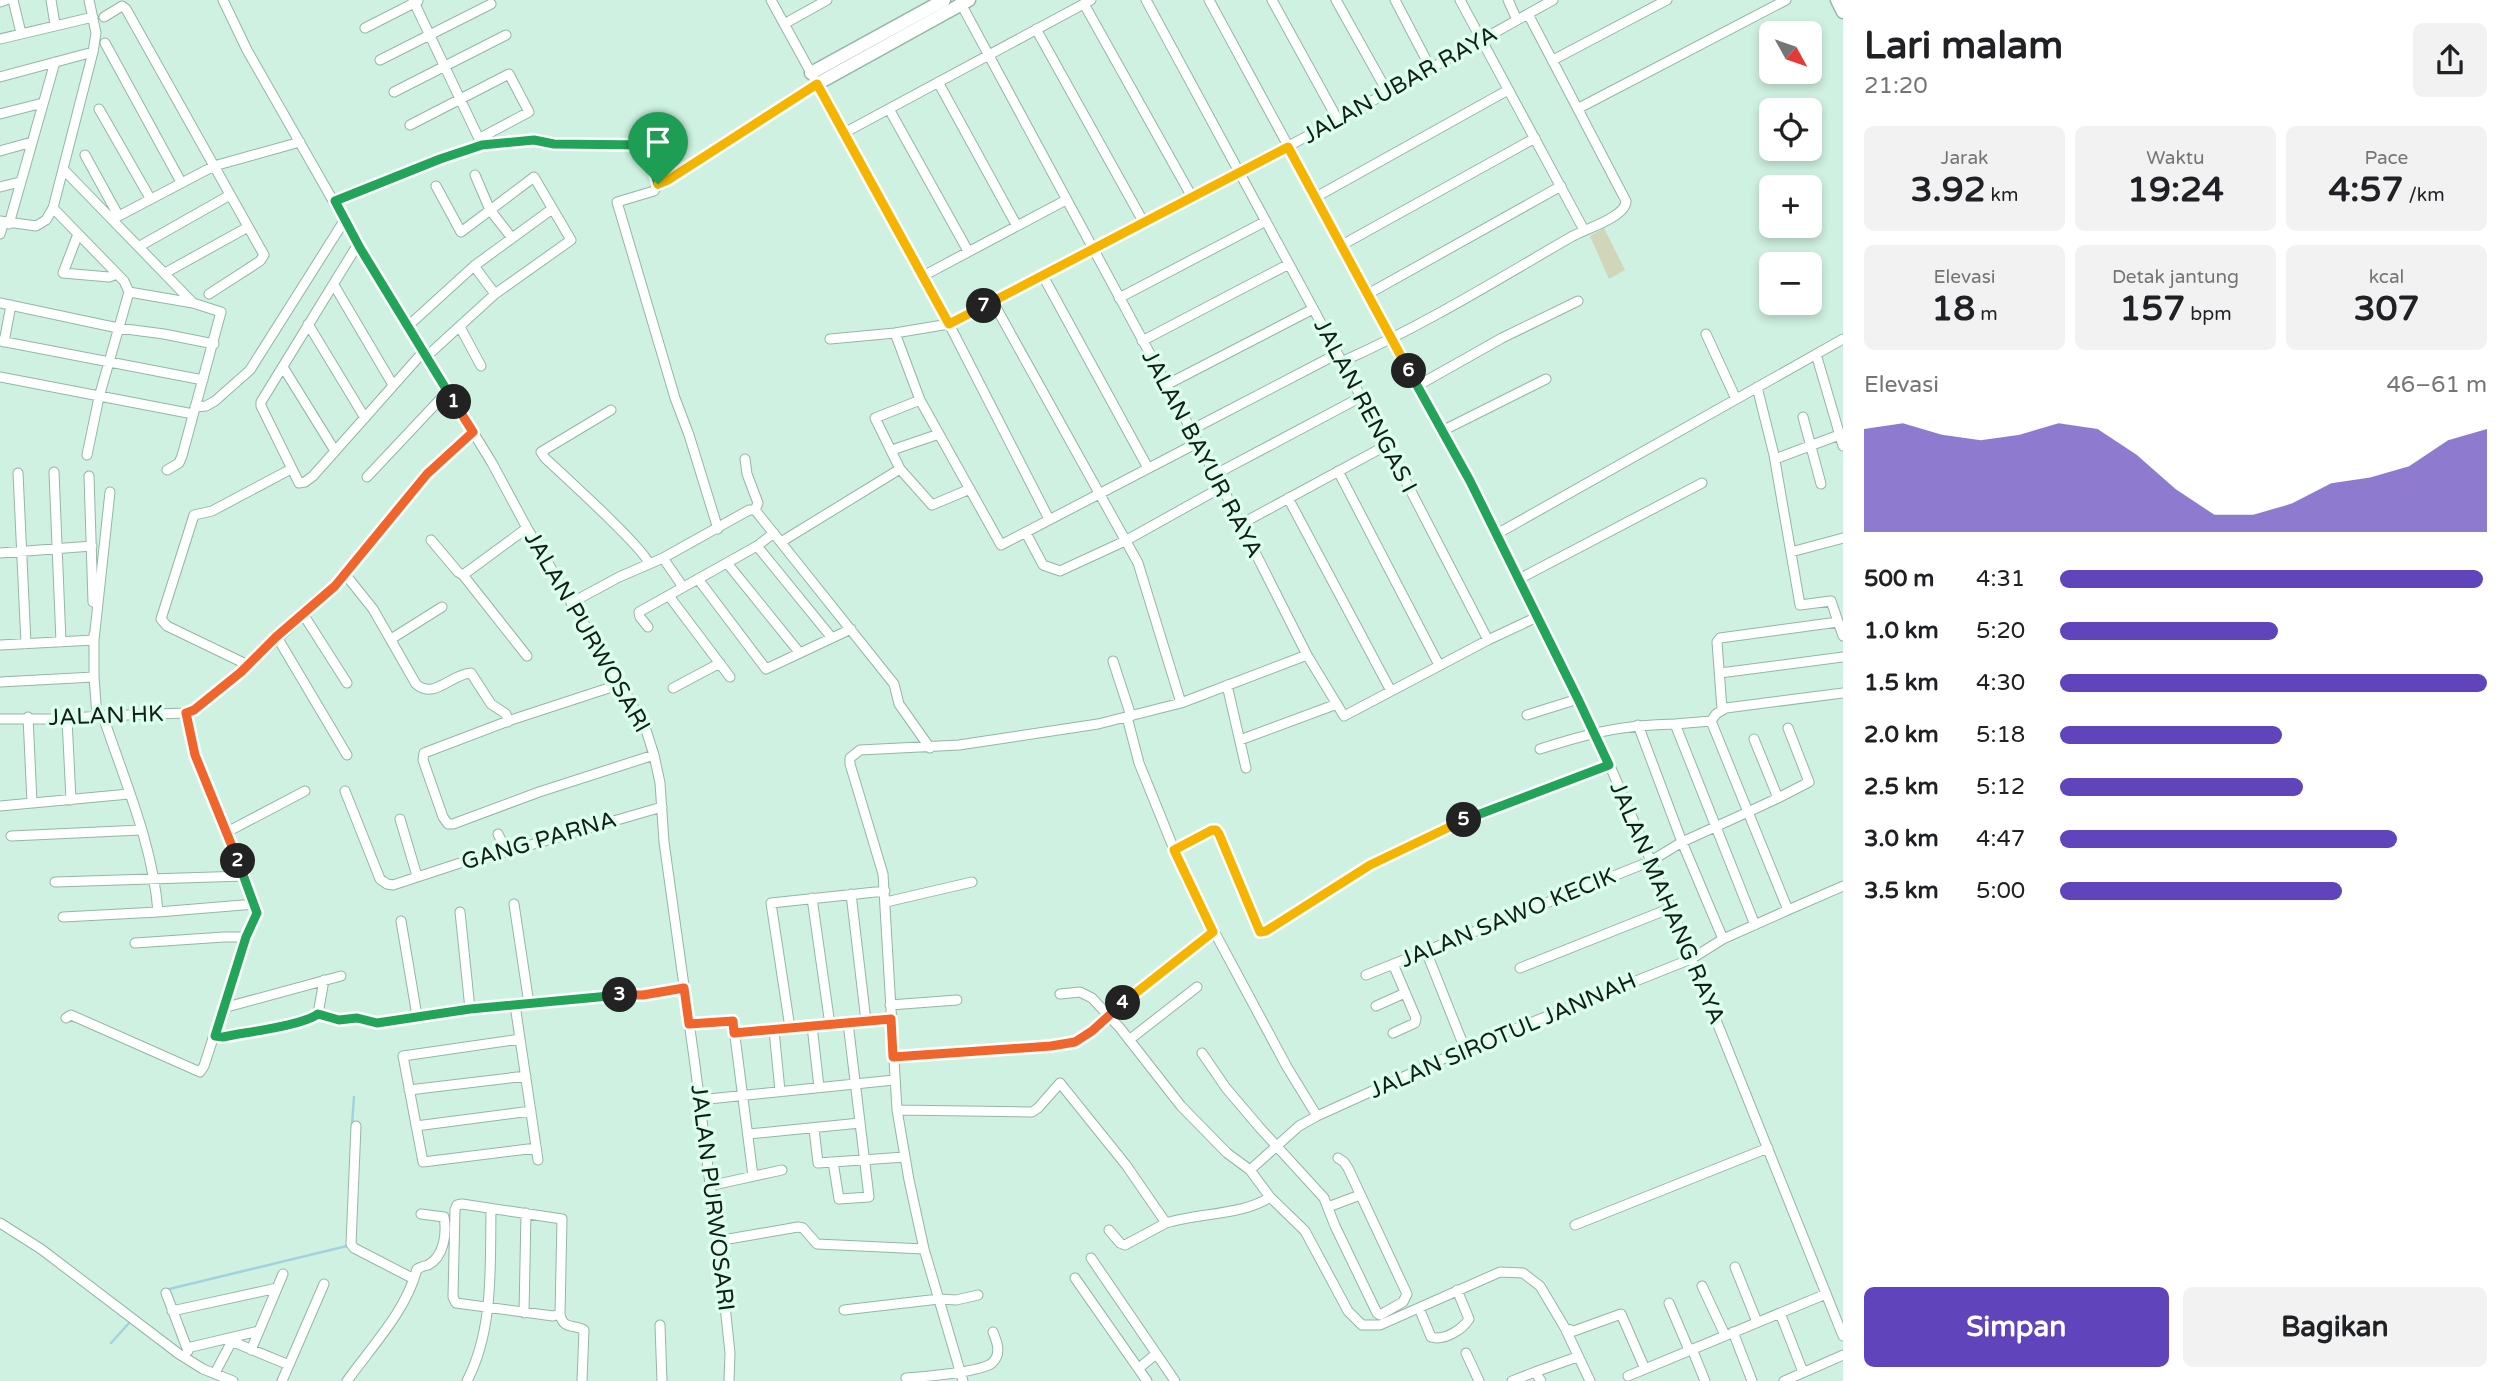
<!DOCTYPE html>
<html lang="id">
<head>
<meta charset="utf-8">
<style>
  body { margin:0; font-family:"Varela Round",sans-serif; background:#f2f2f2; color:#202124; height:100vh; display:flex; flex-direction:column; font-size:26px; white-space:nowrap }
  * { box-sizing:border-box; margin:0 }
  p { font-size:23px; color:#757577 }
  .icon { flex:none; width:38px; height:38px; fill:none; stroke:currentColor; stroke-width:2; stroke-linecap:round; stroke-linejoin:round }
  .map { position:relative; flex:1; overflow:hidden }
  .side { display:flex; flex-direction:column; background:#fff; width:665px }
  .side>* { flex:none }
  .needle { width:46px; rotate:130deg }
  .controls { position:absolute; left:1759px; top:21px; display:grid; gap:14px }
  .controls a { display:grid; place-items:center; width:63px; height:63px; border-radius:10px; background:#fff; box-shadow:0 4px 10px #0003; font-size:35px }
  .pin { position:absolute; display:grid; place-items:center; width:60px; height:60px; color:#fff; margin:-72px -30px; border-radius:50% 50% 50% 0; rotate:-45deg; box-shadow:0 0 7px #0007 }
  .pin .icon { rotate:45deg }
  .km { position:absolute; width:35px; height:35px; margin:-18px; border-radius:50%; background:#222; color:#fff; font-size:19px; line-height:35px; text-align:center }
  .round { display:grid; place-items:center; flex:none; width:74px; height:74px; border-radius:10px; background:#f2f2f2 }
  .headline { display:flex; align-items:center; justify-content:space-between; height:119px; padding:0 21px }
  h1 { font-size:38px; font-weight:700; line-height:52px }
  .stats { display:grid; grid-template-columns:repeat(3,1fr); gap:10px; height:119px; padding:7px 21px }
  .stats div { display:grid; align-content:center; border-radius:10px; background:#f2f2f2; text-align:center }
  .stats b { font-size:35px; font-weight:700 }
  .stats small { font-size:19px; font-weight:400 }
  .stats p { font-size:19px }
  .chart { height:196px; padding:14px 21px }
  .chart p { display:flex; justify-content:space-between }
  .chart svg { width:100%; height:126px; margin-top:7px; fill:#5f44bc; opacity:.7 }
  .primary-button { display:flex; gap:14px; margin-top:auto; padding:14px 21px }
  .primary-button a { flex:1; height:80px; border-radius:10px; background:#5f44bc; color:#fff; font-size:28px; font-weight:700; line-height:80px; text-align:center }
  .primary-button a+a { background:#f2f2f2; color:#202124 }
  ul { padding:0 21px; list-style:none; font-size:23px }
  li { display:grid; grid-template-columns:112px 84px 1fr; align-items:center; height:52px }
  li i { height:18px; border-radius:9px; background:#5f44bc }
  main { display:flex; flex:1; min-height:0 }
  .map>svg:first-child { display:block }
  .green { fill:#d1d6b9 }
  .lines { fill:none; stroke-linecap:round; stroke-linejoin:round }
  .stream { stroke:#a1d3df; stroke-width:2.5 }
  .street-casing { stroke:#94b6a6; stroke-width:11 }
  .secondary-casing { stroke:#94b6a6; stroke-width:15 }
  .street { stroke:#fff; stroke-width:9 }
  .secondary { stroke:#fff; stroke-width:12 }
  .split-1-casing { stroke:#fff; stroke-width:14 }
  .split-2-casing { stroke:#fff; stroke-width:14 }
  .split-3-casing { stroke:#fff; stroke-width:14 }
  .split-4-casing { stroke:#fff; stroke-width:14 }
  .split-5-casing { stroke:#fff; stroke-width:14 }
  .split-6-casing { stroke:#fff; stroke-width:14 }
  .split-7-casing { stroke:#fff; stroke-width:14 }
  .split-8-casing { stroke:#fff; stroke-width:14 }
  .split-1 { stroke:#22a559; stroke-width:9 }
  .split-2 { stroke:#f0652b; stroke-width:9 }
  .split-3 { stroke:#22a559; stroke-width:9 }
  .split-4 { stroke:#f0652b; stroke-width:9 }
  .split-5 { stroke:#f5b400; stroke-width:9 }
  .split-6 { stroke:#22a559; stroke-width:9 }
  .split-7 { stroke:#f5b400; stroke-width:9 }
  .split-8 { stroke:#f5b400; stroke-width:9 }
  .labels { text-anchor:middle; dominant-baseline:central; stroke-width:7; stroke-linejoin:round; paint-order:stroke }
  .street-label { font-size:23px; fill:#121f19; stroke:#dcffee }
</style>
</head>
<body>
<main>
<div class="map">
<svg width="1843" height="1381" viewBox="0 0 1843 1381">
  <rect width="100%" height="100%" fill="#cff1e1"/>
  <path class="green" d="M1604,228L1625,270L1609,279L1590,236Z"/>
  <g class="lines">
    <path class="stream" d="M352,1125L354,1097
      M169,1289L347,1246V1244
      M111,1343L130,1322L128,1320"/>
    <defs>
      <path id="street" d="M13,0L21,33
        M51,0L55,24
        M223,0L247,50L360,248L492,463L527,528L624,690L646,730L654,755L660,783L664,842L695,1065L723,1287L730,1353L729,1381
        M413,0L481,143
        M771,0L949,324L1049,519
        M1146,0L1387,445L1488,640
        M1209,0L1470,481L1607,759L1671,908L1843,1336
        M1272,0L1338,120
        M1336,0L1388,93
        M1395,0L1430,67
        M1460,0L1584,230
        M1508,0L1517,20
        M0,2L6,0
        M960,2L1223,489L1307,655L1344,716L1488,640L1537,617
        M1084,4L1192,197
        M104,17L122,6L126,9L264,255L260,261L209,294
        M784,24L827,0
        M365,28L418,1
        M1036,29L1144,223
        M0,39L93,17
        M105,43L181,182
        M380,60L491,4
        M1553,60L1667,0
        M0,77L93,52
        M938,82L1017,226
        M394,92L506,35
        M1579,108L1786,0
        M99,109L150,198
        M889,109L968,251
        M0,114L43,103
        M410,125L509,74L529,112L480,138
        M844,133L1091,0
        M0,151L32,142
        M85,155L118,215
        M64,170L193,303L221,312L182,456L179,463L167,470
        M475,175L490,210L512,238
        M0,187L20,182
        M1316,197L1508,90
        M335,201L440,158L482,145L534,140L554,144L646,145L658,184
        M53,208L124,281L129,292L99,397L87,455
        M113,219L214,166L300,142
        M0,221L36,226L46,220L53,208L93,52L96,33L89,0
        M9,224L55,62
        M0,234L4,222
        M78,234L63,273L109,277L117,274
        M358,244L261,402V406L299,483L305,482L313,476L424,351
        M1342,245L1535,138
        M140,246L230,195
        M165,273L248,227
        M923,276L1066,200
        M1043,276L1148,468
        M334,285L393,385
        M129,292L193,303
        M495,294L474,266L552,209
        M1368,294L1561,186
        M1119,298L1266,221
        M993,302L1138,563L1181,703
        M0,303L118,328L164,334L214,344
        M308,324L365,418
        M408,326L474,266
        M460,327L481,366
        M895,333L920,400L1001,545L1197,443
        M1706,334L1736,399
        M830,339L895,333L949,324L1338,120L1553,0
        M0,341L203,380
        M1142,341L1289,264
        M4,342L11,305
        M1816,354L1843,446
        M427,356L495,294L571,240L534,177L461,232L436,186
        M1341,362C1421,327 1495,281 1571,237C1585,229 1626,217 1626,201L1528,14
        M283,367L335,451
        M0,377L193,414
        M1166,385L1313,309
        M1417,386L1502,338L1578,301
        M1757,387L1774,455L1800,605L1831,601L1843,636
        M195,407L206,406L215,401L250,370L344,221
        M611,410L541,452L545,458C561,473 646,550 649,564
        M1803,417L1821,484
        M1191,430L1337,354
        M1442,431L1546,379
        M892,450L939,434
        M745,459L747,474L758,503L755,510
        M1775,459L1839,435
        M900,469L875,418L920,400
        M1338,471L1439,665
        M54,472L61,642
        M18,473L26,644
        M1214,475L1361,397
        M89,476L93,602
        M367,477L447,392
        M1288,498L1391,691
        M1241,524L1387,445
        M718,529L689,435L675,398L617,202L654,191L658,184L668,180L817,84
        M1026,533L1043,565L1060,571L1125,541L1222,487
        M1495,535L1843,339
        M431,540L458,572L463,575L527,656
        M781,542L900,469L932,505L970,489
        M757,546L832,638L851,629
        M1791,552L1843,538
        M0,553L92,546
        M663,558L683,587
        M727,563L799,652
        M345,574L373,609L416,684C434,700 451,674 471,673L491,704L506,714L508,722
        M463,575L527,528
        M698,579L766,669L832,638
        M1519,579L1702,483
        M669,596L730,677
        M571,603L619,577L663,558L749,510H755L894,684L899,704L930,748
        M303,614L347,683
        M648,627L640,617L639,612L757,546L774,533
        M94,634V677L97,716
        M277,637L347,755
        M391,639L442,607
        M0,645L94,640L110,492
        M1113,661L1131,716
        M248,665L167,626L161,619L194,515L212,511L291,469
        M1720,673L1843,657
        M0,682L94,677
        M621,684L511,720L424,753L423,760L443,817L448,824H453L539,792L654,755
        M1227,685L1246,768
        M673,688L720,663
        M1722,709L1717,642L1720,638L1838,622
        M1527,715L1578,699
        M28,717L32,802
        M1127,717L1139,763L1186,879L1287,1067L1317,1116
        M0,719H67L97,716L186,713L194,710L241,672L335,586L427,474L473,432
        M67,719L71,800
        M1675,724L1711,721
        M1638,725L1682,842L1723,939
        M1754,739L1778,798L1748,812L1711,721L1716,714L1726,708L1843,693
        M1240,740L1337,704
        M1540,749C1590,733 1621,725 1675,724L1755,925
        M345,791L380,879L387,884L393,885L460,863L513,850L662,807
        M1778,798L1809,782L1788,728
        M0,806L129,794
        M400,819L417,876
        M227,832L305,791
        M498,834L507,852
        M11,836L141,830
        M1174,850L1212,830H1216L1257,927L1260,932L1266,931C1319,894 1375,861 1433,834C1490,807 1550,787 1609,765
        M55,882L245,876
        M851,894L866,1021
        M812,898L830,1025
        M886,902L972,882
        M514,904L529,1004
        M1788,910L1843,886
        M158,912L255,904
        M460,912L470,1009
        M63,917L158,912C153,844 124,780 103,716
        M401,921L417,1016
        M135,943L224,937H246L257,913L245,876L195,755L186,713
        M1426,951L1465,1049
        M1520,968L1671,908
        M1366,975L1651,861L1682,842L1748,812L1788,910L1723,939L1691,959L1465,1049L1317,1116L1299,1126L1250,1170L1270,1197L1305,1231L1348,1311L1362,1325H1380L1500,1272L1523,1273L1540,1286L1565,1328L1590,1381
        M1060,994L1080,992L1092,998L1120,1028L1181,1106L1227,1153L1250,1170
        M515,1005L538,1160
        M890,1005L957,1000
        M1376,1006L1405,993
        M223,1008L341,976
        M318,1014L324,980
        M66,1018L71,1015L200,1072L204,1066L246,937
        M689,1024L733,1021L753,1176
        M812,1026L819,1087
        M790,1028L771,903L885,891
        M774,1030L780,1091
        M734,1033L891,1019
        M1393,1033L1415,1023L1416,1018L1393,964
        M215,1036H223C246,1032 301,1026 318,1014L339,1020L357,1019L377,1023L470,1009L600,996L643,995L684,988
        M520,1039L403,1056L423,1162L536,1148
        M1129,1040L1197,987
        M1202,1053L1226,1088L1260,1128L1324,1198L1335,1226L1377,1313L1380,1315L1403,1302L1407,1294L1348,1168L1344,1162L1338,1158
        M893,1057L1051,1046L1075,1042L1092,1031L1108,1015L1213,932
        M409,1090L526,1076
        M699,1100L894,1080
        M897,1110L1032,1112L1038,1108L1060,1083L1126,1165L1166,1223C1197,1213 1245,1215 1270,1197
        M356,1126L351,1244L354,1248L414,1279
        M416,1126L531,1111
        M814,1129L818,1163L905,1157
        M749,1134L860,1123
        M833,1162L839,1199L869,1197L848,1023
        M709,1186L782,1170
        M462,1204L562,1219L560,1314L553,1316L456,1303L453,1297L455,1210L457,1205Z
        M1328,1207L1360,1195
        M0,1223L41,1249L179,1354L203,1369L233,1381
        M1575,1225L1768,1148
        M1109,1230L1120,1243L1125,1245L1166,1223
        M717,1241L798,1227L803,1228L817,1244L924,1249
        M1091,1258L1175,1381
        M1735,1267L1757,1322
        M1075,1278L1147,1381
        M1702,1286L1725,1335
        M166,1293L188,1351
        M1669,1303L1689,1350
        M1419,1308L1431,1337C1444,1341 1462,1330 1469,1319L1457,1290
        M844,1310L939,1299L956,1300L978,1295
        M172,1311L277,1288
        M524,1313L526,1213
        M1780,1313L1803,1372
        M560,1314C563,1330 574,1324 584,1330L582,1381
        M660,1325L662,1381
        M1565,1328L1574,1331L1621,1314L1645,1369
        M1733,1332L1752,1381
        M226,1339L289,1365
        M187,1348L259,1331
        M1692,1349L1705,1381
        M251,1350L283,1274
        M1466,1353L1479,1381
        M1139,1368L1156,1354
        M215,1373L232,1341
        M1628,1376L1826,1294
        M906,1378C922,1377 981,1372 992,1363C1002,1354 997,1342 993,1332
        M282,1381L324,1284
        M347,1381C372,1346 406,1311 417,1269C420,1267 424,1266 428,1265C444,1257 447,1233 444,1217L421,1214
        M467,1381C494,1329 490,1266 491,1209
        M963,1381L924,1249L909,1180L897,1110L883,874L850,764V758L860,750L959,745L1098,724L1181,703L1307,655
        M1512,1381L1535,1372
        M1541,1381L1535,1372L1577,1357
        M1784,1381L1843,1355"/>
      <path id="secondary" d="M1837,0L1843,12
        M811,73L944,0
        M817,84L969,0"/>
    </defs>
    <use href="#street" class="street-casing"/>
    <use href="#secondary" class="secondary-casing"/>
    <use href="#street" class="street"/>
    <use href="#secondary" class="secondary"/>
  </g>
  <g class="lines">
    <defs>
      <path id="split-1" d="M454,402L360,248L335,201L440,159L482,145L534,140L554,144L646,145L658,184"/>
      <path id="split-2" d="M238,861L195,755L186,713L194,710L241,672L276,637L335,586L427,474L473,432L454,402"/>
      <path id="split-3" d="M238,861L257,913L246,937L215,1036L223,1037C246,1032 301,1026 318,1014L339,1020L357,1018L377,1023L470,1009L620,995"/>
      <path id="split-4" d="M620,995H643L684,988L689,1024L733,1021L734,1033L891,1019L893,1057L1051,1046L1075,1042L1092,1031L1123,1003"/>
      <path id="split-5" d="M1123,1003L1213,932L1174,850L1212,830H1216L1219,834L1260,932L1266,931L1370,865L1464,820"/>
      <path id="split-6" d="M1409,371L1470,481L1578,699L1609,765L1464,820"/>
      <path id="split-7" d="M984,306L1288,147L1409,371"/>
      <path id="split-8" d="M658,184L668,180L817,84L949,324L984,306"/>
    </defs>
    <use href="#split-1" class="split-1-casing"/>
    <use href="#split-2" class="split-2-casing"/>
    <use href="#split-3" class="split-3-casing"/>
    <use href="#split-4" class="split-4-casing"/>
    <use href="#split-5" class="split-5-casing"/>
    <use href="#split-6" class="split-6-casing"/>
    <use href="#split-7" class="split-7-casing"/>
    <use href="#split-8" class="split-8-casing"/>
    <use href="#split-1" class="split-1"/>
    <use href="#split-2" class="split-2"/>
    <use href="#split-3" class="split-3"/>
    <use href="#split-4" class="split-4"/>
    <use href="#split-5" class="split-5"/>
    <use href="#split-6" class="split-6"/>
    <use href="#split-7" class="split-7"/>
    <use href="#split-8" class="split-8"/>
  </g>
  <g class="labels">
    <g class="street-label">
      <text transform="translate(1400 85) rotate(-29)">JALAN UBAR RAYA</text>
      <text transform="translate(1365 406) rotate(62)">JALAN RENGAS I</text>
      <text transform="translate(1202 454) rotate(62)">JALAN BAYUR RAYA</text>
      <text transform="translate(587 632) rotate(60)">JALAN PURWOSARI</text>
      <text transform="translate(106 716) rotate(-2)">JALAN HK</text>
      <text transform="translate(539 841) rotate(-16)">GANG PARNA</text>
      <text transform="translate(1667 903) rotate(67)">JALAN MAHANG RAYA</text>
      <text transform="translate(1508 918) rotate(-22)">JALAN SAWO KECIK</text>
      <text transform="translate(1503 1036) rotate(-23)">JALAN SIROTUL JANNAH</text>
      <text transform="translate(712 1198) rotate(83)">JALAN PURWOSARI</text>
    </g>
  </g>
</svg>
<div class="controls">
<a><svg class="needle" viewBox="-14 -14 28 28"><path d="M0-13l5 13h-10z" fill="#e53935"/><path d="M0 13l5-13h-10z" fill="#757577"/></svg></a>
<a><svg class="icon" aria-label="locate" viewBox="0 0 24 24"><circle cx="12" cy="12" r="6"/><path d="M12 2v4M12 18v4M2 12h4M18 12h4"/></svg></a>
<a>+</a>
<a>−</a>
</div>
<div class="pin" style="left:658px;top:184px;background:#1e9e55"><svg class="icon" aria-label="arrive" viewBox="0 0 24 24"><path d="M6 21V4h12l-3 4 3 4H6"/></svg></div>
<b class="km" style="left:454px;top:402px">1</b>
<b class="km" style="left:238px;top:861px">2</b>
<b class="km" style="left:620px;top:995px">3</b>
<b class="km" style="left:1123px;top:1003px">4</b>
<b class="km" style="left:1464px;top:820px">5</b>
<b class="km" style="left:1409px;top:371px">6</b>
<b class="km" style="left:984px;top:306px">7</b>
</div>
<section class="side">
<div class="headline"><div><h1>Lari malam</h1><p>21:20</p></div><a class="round"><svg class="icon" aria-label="share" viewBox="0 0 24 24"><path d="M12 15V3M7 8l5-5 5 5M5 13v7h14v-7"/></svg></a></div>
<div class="stats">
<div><p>Jarak</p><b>3.92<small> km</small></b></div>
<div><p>Waktu</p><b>19:24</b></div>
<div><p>Pace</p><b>4:57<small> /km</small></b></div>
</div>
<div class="stats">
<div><p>Elevasi</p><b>18<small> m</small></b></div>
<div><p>Detak jantung</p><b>157<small> bpm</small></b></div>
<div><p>kcal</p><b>307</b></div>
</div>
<div class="chart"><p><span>Elevasi</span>46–61 m</p>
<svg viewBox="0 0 160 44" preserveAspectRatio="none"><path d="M0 44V8L10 6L20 10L30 12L40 10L50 6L60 8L70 17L80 29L90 38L100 38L110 34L120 27L130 25L140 21L150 12L160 8V44z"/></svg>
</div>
<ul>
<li><b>500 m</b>4:31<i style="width:99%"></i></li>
<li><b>1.0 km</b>5:20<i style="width:51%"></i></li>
<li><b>1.5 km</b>4:30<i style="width:100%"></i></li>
<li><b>2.0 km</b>5:18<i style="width:52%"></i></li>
<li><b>2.5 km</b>5:12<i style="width:57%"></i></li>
<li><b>3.0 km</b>4:47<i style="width:79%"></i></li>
<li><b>3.5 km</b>5:00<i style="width:66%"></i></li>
</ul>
<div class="primary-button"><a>Simpan</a><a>Bagikan</a></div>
</section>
</main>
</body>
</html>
